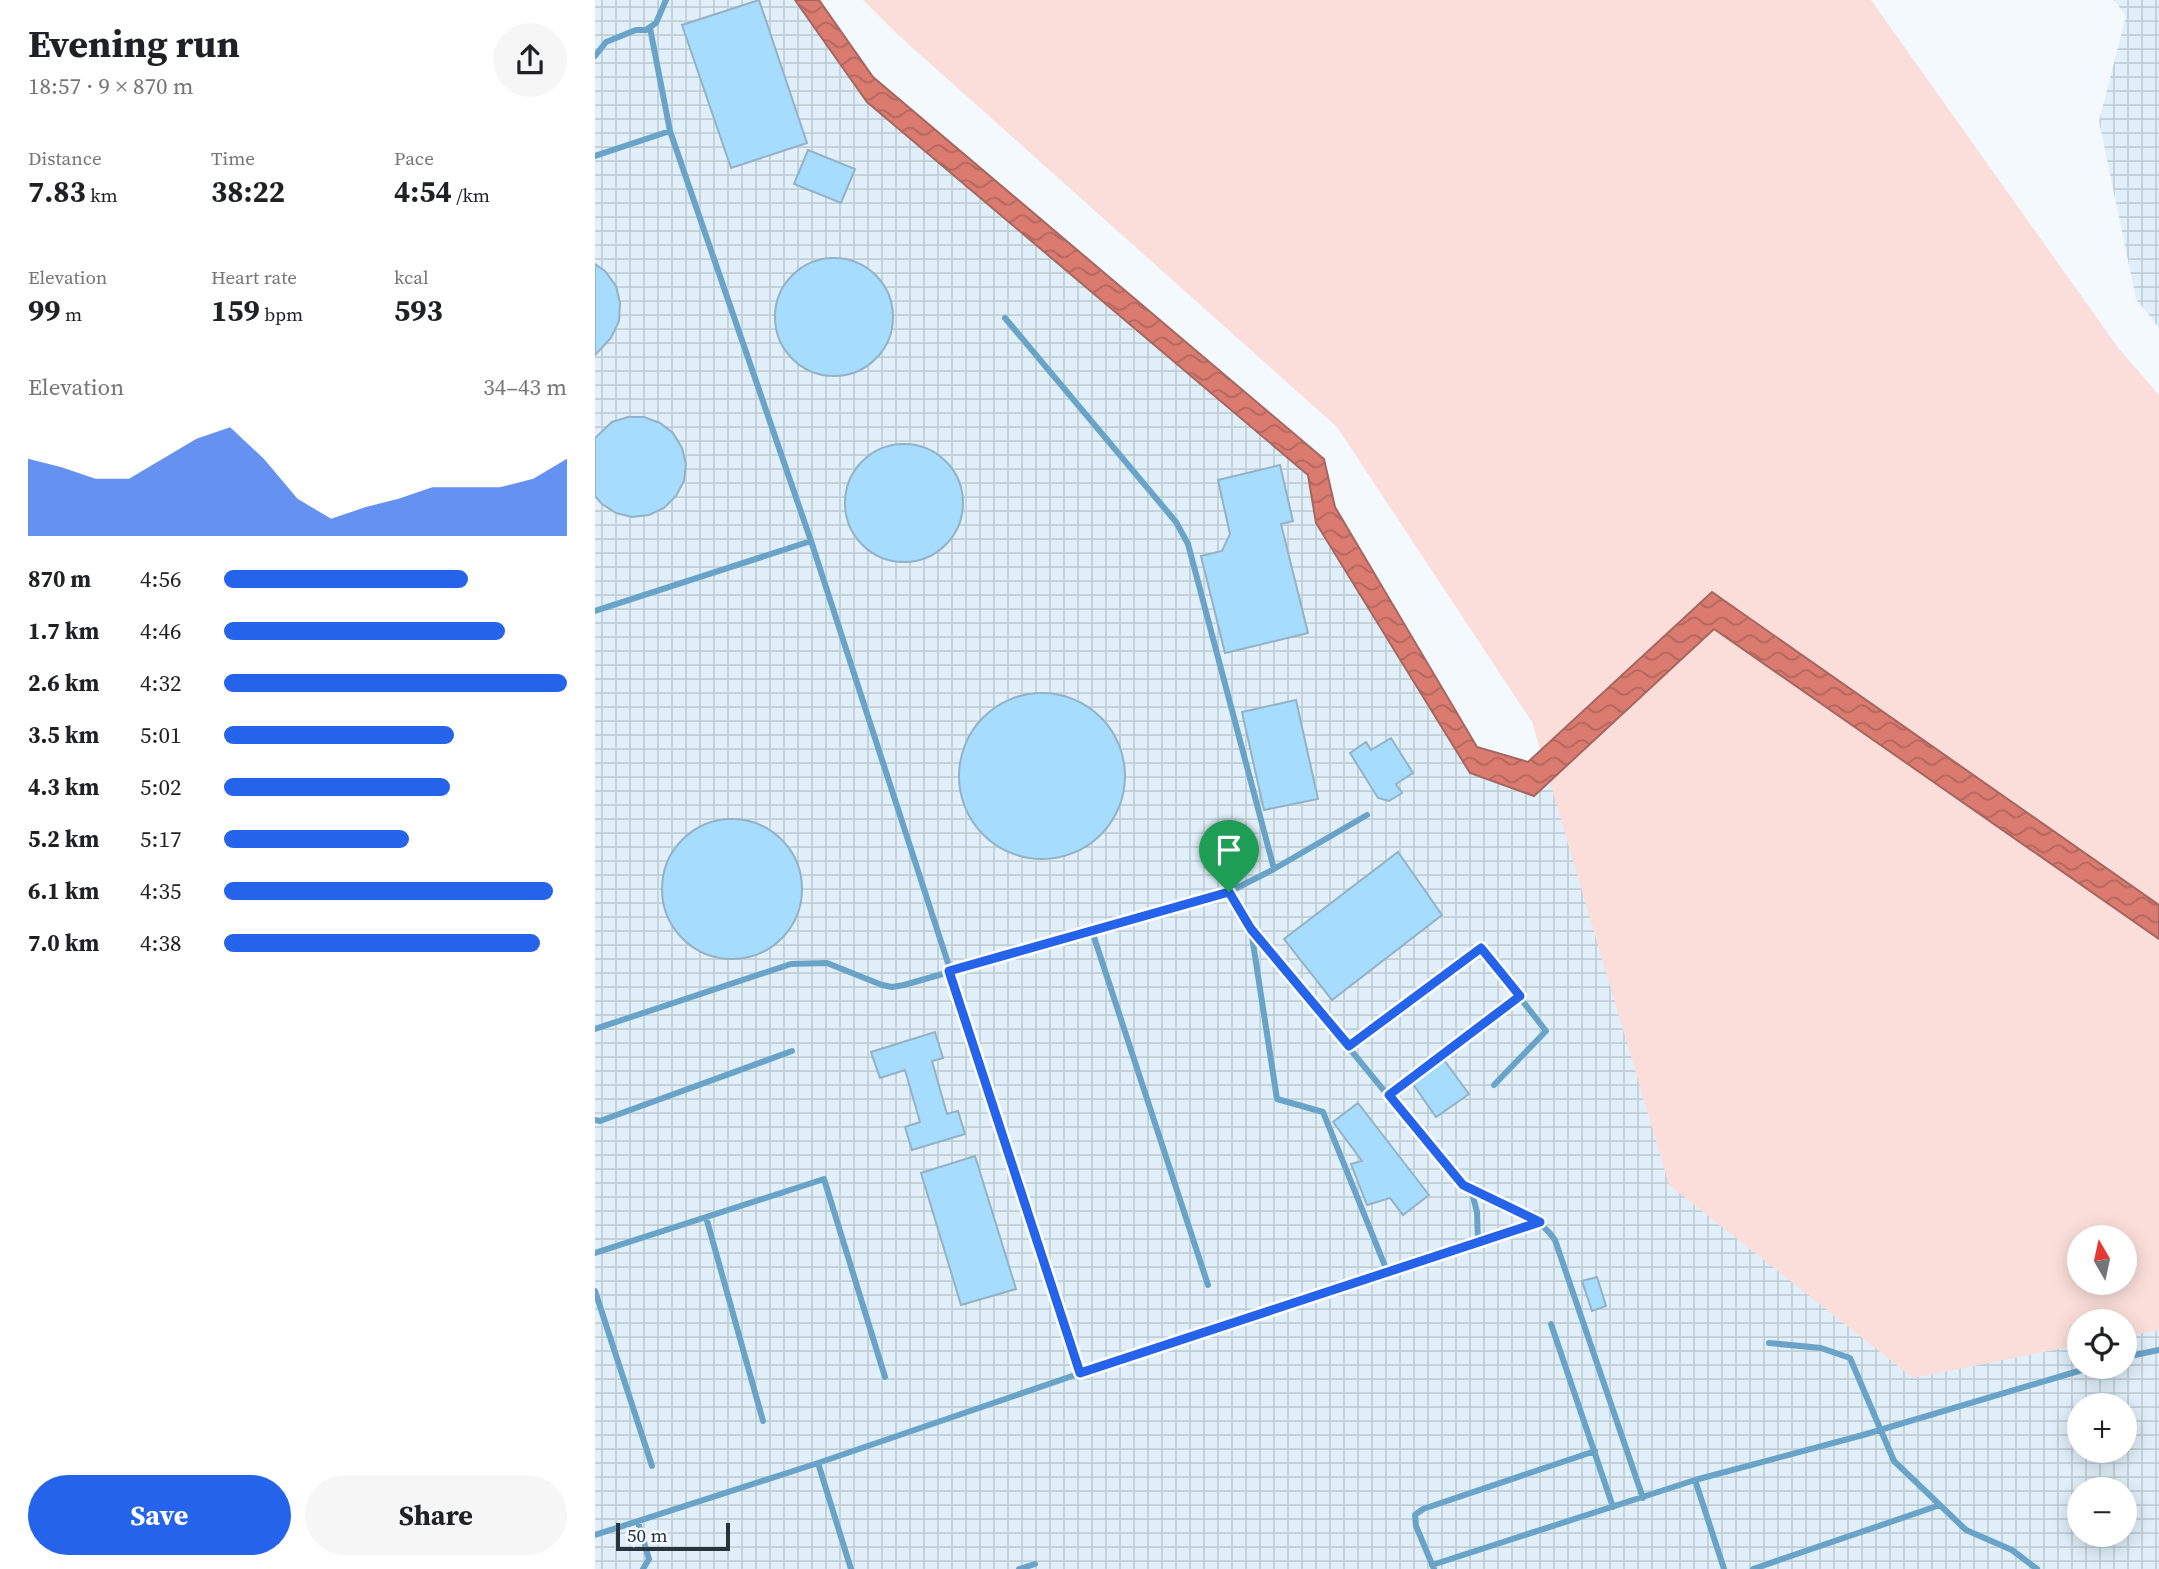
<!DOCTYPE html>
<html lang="en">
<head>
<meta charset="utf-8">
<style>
  body { margin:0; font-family:"Source Serif 4",serif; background:#f6f6f6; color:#202124; height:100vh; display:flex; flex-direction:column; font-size:26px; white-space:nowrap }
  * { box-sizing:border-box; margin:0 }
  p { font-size:23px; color:#757577 }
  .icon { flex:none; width:38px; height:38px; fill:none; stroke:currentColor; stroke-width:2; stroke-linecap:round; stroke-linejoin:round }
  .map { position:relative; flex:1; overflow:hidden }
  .side { display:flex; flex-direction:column; background:#fff; width:595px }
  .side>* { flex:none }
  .needle { width:46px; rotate:351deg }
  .buttons { position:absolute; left:1472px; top:1225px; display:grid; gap:14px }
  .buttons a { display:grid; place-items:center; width:70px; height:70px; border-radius:50%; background:#fff; box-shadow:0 4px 18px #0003; font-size:35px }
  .scale { position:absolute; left:21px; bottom:18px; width:114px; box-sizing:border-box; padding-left:7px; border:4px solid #28343c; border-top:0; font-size:19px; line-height:24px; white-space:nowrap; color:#28343c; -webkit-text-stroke:5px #f3f9fd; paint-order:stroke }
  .pin { position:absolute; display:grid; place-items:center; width:60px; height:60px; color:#fff; margin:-72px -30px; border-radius:50% 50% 50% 0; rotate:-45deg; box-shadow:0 0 7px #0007 }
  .pin .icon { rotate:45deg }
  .round { display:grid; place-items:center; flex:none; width:74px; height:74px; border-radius:37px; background:#f6f6f6 }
  .headline { display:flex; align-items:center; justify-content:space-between; height:119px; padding:0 28px }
  h1 { font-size:38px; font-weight:700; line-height:52px }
  .stats { display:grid; grid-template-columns:repeat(3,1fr); gap:10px; height:119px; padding:7px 28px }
  .stats div { display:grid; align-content:center }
  .stats b { font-size:30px; font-weight:700 }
  .stats small { font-size:19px; font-weight:400 }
  .stats p { font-size:19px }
  .chart { height:196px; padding:14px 28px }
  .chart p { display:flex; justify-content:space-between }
  .chart svg { width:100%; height:126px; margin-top:7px; fill:#2563eb; opacity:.7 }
  .button { display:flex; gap:14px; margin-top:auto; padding:14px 28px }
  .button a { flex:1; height:80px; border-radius:42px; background:#2563eb; color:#fff; font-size:28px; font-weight:700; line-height:80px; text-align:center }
  .button a+a { background:#f6f6f6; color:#202124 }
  ul { padding:0 28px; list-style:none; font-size:23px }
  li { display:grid; grid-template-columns:112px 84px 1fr; align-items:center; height:52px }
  li i { height:18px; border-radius:9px; background:#2563eb }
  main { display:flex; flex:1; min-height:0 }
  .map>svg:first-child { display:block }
  .industrial { fill:url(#industrial-grid); fill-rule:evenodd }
  .green { fill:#fbdeda; fill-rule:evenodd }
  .water { fill:url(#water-waves); stroke:#a56660; stroke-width:2 }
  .building { fill:#a6dcfd; stroke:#94b2c5; stroke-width:2 }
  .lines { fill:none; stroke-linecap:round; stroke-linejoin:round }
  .service { stroke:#69a4c8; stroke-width:6 }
  .route-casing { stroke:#fff; stroke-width:14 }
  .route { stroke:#2563eb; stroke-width:9 }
</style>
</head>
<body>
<main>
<section class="side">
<div class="headline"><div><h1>Evening run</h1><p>18:57 · 9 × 870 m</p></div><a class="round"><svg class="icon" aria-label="share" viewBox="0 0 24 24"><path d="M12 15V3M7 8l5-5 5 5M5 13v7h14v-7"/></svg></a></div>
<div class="stats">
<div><p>Distance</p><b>7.83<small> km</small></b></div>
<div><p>Time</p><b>38:22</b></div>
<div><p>Pace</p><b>4:54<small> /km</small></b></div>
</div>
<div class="stats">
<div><p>Elevation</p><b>99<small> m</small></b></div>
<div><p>Heart rate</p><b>159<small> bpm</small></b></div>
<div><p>kcal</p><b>593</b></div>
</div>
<div class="chart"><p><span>Elevation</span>34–43 m</p>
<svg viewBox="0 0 160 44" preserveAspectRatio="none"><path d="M0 44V17L10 20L20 24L30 24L40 17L50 10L60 6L70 17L80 31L90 38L100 34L110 31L120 27L130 27L140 27L150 24L160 17V44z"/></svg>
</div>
<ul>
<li><b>870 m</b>4:56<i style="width:71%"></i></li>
<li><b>1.7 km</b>4:46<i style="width:82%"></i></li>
<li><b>2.6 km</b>4:32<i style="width:100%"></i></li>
<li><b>3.5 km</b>5:01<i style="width:67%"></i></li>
<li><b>4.3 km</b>5:02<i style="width:66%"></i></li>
<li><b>5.2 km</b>5:17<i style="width:54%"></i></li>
<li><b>6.1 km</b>4:35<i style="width:96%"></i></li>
<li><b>7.0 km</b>4:38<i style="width:92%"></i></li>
</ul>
<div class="button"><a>Save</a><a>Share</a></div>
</section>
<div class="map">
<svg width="1564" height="1569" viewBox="0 0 1564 1569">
  <defs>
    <pattern id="industrial-grid" width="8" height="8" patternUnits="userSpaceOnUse" patternTransform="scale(1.75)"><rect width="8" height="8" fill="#e0eff9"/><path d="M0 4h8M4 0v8" fill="none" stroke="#c0ced6"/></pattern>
    <pattern id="water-waves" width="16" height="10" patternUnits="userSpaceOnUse" patternTransform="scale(1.75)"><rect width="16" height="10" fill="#db7b70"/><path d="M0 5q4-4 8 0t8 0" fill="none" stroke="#b2665d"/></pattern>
  </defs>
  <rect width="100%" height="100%" fill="#f3f9fd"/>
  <path class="industrial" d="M0,0H200L272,102L713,475L721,523L875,773L939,795L1119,629L1564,939V1569H0ZM1484,1237H1530V1283H1484ZM1484,1321H1530V1367H1484ZM1484,1405H1530V1451H1484ZM1484,1489H1530V1535H1484Z
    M1519,0H1564V328L1541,299L1504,121L1531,16Z"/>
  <path class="green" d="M268,0H1276L1524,349L1564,395V1330L1530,1336V1321H1484V1345L1318,1378L1074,1185L937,722L742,427L302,34ZM1484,1237H1530V1283H1484Z"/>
  <path class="water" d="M200,0H224L278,77L729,459L740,507L882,747L933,762L1117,592L1564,905V939L1119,629L939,796L875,773L721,523L713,475L272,102Z"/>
  <path class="building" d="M164,0L212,143L136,168L87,25Z
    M213,150L260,169L246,203L199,184Z
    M180 317a59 59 0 1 1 118 0a59 59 0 1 1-118 0Z
    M0,264L10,271L21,286L25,303L24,321L16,338L0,355Z
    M33,417H49L65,423L78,433L87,448L91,464L89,481L81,496L69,508L54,515L37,517L21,513L7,504L0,496V438L17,422Z
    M250 503a59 59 0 1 1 118 0a59 59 0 1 1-118 0Z
    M685,465L698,521L686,524L713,633L630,653L606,556L627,551L635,534L623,480Z
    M364 776a83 83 0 1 1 166 0a83 83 0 1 1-166 0Z
    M701,700L723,799L669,810L647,712Z
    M796,738L818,773L801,784L807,793L794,801L783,798L755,753L771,742L776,750Z
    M67 889a70 70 0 1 1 140 0a70 70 0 1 1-140 0Z
    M803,852L847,915L737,1000L689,939Z
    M340,1032L348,1058L337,1061L352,1114L363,1111L370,1134L317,1150L310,1127L325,1122L310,1070L285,1078L276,1052Z
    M849,1060L874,1094L841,1117L818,1084Z
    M763,1103L834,1195L808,1215L795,1198L772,1205L756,1164L767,1161L738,1122Z
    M380,1156L421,1289L366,1305L326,1173Z
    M1002,1277L1011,1306L997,1311L987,1281Z"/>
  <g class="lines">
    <path class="service" d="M55,28L75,131L216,541L486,1373
      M0,56L11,42L41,30H51L61,23L71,0
      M0,156L75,131
      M410,318L581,522L593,544L679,869
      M0,611L216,541
      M634,892L656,929L861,1178L868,1185C900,1200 940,1210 960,1240L1048,1498
      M656,930L682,1099L728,1112L792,1271
      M497,931L613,1285
      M0,1029L196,964L232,963L287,985L297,987L309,985L634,892L679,869L772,815
      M754,1046L886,948L951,1031L899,1085
      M794,1095L925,996
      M0,1120L5,1121L197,1051
      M876,1189L882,1212L883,1242
      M111,1217L168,1421
      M0,1253L229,1179L290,1377
      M0,1291L57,1466
      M956,1324L1018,1507
      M1174,1343L1226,1348L1255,1358L1299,1461L1371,1530L1417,1550L1442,1569
      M1530,1357L1564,1350
      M223,1463L256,1569
      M1100,1480L1129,1569
      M43,1522L54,1559L48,1569
      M0,1535L223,1463L486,1373L945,1222
      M837,1565L1100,1480L1268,1435L1497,1367
      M424,1569L440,1564
      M839,1569L821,1526L820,1515L828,1509L1000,1451
      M1158,1569L1345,1505"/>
  </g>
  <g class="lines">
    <defs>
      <path id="route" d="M634,892L656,929L754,1046L886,948L925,996L794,1095L868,1185L945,1222L485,1373L354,971Z"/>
    </defs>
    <use href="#route" class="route-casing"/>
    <use href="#route" class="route"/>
  </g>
</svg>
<div class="buttons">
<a><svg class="needle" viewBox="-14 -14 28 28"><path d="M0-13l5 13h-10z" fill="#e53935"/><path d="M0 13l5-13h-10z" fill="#757577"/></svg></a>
<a><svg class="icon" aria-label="locate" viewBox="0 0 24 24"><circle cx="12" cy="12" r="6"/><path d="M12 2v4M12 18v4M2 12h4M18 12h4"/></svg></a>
<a>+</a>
<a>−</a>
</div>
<div class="scale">50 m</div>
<div class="pin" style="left:634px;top:892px;background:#1e9e55"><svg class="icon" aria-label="arrive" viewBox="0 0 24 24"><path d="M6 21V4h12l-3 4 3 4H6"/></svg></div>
</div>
</main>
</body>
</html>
